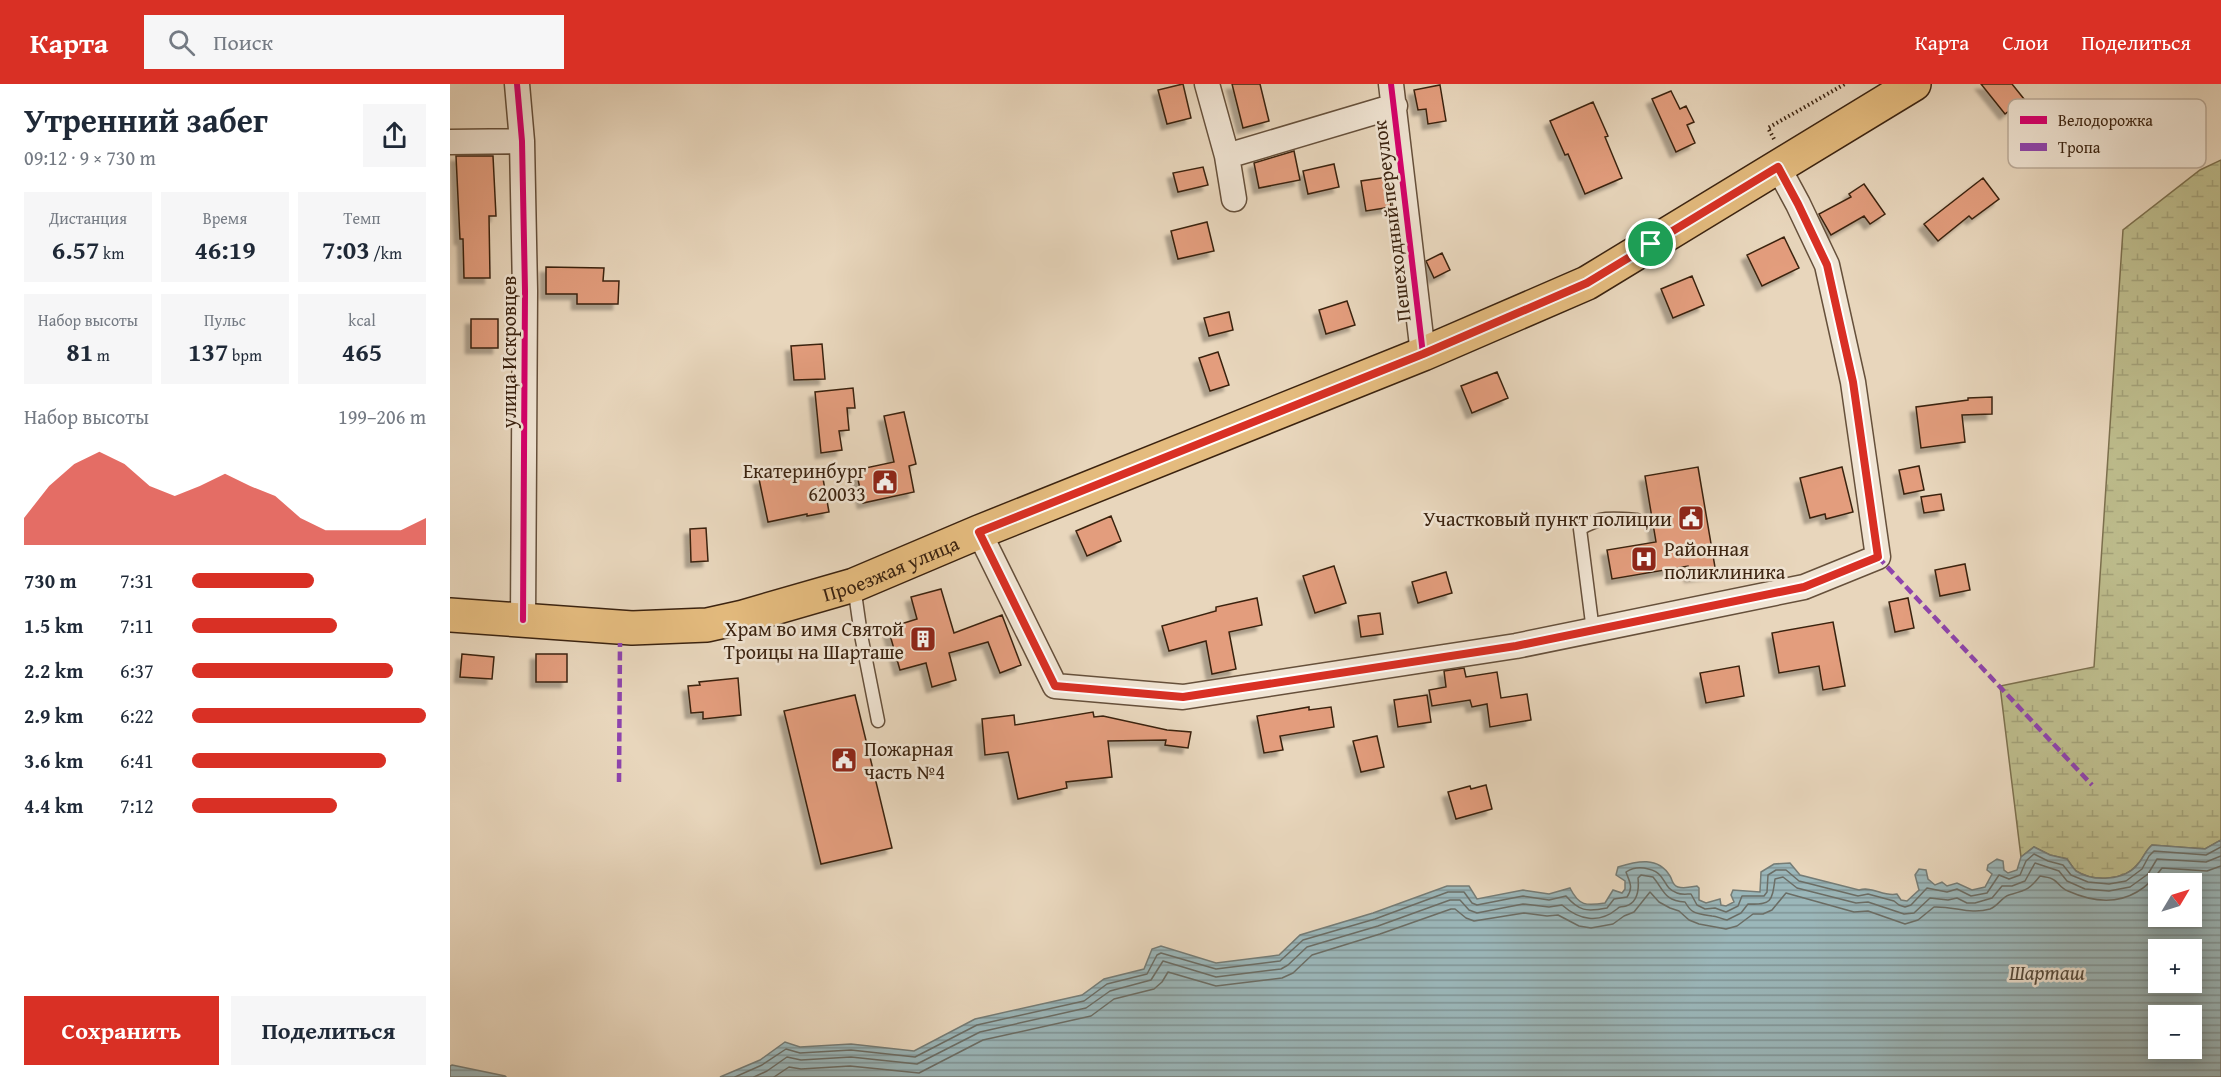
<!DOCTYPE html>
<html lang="ru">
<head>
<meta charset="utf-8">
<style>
  body { margin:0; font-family:"Gentium Book Plus",serif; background:#f6f6f7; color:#1f2937; height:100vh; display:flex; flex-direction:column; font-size:22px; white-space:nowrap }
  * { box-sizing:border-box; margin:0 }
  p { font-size:20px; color:#747a83 }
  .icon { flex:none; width:33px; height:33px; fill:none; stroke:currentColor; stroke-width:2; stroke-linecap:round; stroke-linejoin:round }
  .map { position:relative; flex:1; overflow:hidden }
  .drawer { display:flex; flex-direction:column; background:#fff; width:450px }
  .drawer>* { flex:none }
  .needle { width:39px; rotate:52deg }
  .buttons { position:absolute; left:1698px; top:789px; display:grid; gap:12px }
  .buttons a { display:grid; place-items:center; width:54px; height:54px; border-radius:0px; background:#fff; box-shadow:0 3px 15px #0003; font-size:30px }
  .pin { position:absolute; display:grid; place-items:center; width:51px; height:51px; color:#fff; margin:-26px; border:3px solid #fff; border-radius:50%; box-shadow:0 2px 6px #0007 }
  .round { display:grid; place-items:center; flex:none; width:63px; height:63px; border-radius:0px; background:#f6f6f7 }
  .summary { display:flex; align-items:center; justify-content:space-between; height:102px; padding:0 24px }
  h1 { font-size:33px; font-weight:800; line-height:45px }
  .metrics { display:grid; grid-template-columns:repeat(3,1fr); gap:9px; height:102px; padding:6px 24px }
  .metrics div { display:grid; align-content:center; border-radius:0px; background:#f6f6f7; text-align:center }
  .metrics b { font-size:26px; font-weight:800 }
  .metrics small { font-size:16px; font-weight:400 }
  .metrics p { font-size:16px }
  .chart { height:168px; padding:12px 24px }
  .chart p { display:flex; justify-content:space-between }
  .chart svg { width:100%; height:108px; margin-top:6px; fill:#d93025; opacity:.7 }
  .cta { display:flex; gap:12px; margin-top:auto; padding:12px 24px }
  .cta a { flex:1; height:69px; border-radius:0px; background:#d93025; color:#fff; font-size:24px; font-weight:800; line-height:69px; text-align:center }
  .cta a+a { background:#f6f6f7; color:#1f2937 }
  ul { padding:0 24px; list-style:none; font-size:20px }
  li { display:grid; grid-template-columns:96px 72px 1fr; align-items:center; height:45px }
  li i { height:15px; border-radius:8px; background:#d93025 }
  header { display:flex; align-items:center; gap:36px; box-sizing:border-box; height:84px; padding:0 30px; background:#d93025; color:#fff }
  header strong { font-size:28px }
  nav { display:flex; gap:33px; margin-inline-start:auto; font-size:21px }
  .search { width:420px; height:54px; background:#f6f6f7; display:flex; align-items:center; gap:15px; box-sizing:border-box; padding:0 21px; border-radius:0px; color:#747a83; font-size:22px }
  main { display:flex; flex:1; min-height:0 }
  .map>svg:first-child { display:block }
  .wetland { fill:url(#wetland-marsh); stroke:#7c704e; stroke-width:1.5 }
  .water { fill:url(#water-rules); stroke:#757c76; stroke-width:1.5; fill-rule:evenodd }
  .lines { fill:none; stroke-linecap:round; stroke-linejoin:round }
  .shore { stroke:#6b6d65; stroke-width:1.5 }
  .building { fill:#e39d7d; stroke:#3b2310; stroke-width:1.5; filter:url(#shadow) }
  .lane-casing { stroke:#66503b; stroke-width:15 }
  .street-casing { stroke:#66503b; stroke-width:27 }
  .primary-casing { stroke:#3b2310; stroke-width:36 }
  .path { stroke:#3b2310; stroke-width:4; stroke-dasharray:1.5 3; stroke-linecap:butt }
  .lane { stroke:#f0e4d3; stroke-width:12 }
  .street { stroke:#f0e4d3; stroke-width:24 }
  .primary { stroke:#e4bb7e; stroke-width:33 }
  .quiet { stroke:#8e44ad; stroke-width:4.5; stroke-dasharray:9 4.5; stroke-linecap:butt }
  .cycleway-casing { stroke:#f0e4d3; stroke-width:10 }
  .cycleway { stroke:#d6006c; stroke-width:6 }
  .route-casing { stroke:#fff; stroke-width:12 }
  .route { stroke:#d93025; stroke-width:8 }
  .labels { text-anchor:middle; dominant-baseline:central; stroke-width:5; stroke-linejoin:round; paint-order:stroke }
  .street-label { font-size:20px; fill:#3b2310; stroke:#f0e4d3 }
  .poi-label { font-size:20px; fill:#3b2310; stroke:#f0e4d3; text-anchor:end }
  .water-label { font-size:21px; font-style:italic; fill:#53483a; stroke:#f0e4d3 }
  .key { fill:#f0e4d3; stroke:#baaa98; stroke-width:1.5 }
  .key-label { font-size:16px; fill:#3b2310 }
</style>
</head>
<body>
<header>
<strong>Карта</strong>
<div class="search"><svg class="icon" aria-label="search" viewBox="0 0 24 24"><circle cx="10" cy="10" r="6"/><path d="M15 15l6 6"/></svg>Поиск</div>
<nav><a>Карта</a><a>Слои</a><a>Поделиться</a></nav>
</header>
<main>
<section class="drawer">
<div class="summary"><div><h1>Утренний забег</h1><p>09:12 · 9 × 730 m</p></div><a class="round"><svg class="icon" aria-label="share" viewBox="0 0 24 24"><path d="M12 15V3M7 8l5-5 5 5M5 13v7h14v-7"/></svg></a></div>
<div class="metrics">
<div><p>Дистанция</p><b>6.57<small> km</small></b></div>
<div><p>Время</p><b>46:19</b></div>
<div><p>Темп</p><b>7:03<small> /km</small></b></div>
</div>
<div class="metrics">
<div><p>Набор высоты</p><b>81<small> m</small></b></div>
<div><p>Пульс</p><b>137<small> bpm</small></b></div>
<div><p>kcal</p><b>465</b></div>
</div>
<div class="chart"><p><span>Набор высоты</span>199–206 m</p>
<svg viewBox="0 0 160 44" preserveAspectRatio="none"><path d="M0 44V33L10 20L20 11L30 6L40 11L50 20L60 24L70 20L80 15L90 20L100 24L110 33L120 38L130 38L140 38L150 38L160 33V44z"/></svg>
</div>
<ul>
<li><b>730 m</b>7:31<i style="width:52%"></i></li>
<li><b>1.5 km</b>7:11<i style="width:62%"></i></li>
<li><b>2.2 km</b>6:37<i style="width:86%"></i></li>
<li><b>2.9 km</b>6:22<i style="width:100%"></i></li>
<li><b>3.6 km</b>6:41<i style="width:83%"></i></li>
<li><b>4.4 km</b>7:12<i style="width:62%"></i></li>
</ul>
<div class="cta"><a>Сохранить</a><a>Поделиться</a></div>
</section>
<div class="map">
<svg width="1771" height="993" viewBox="0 0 1771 993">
  <defs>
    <pattern id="wetland-marsh" width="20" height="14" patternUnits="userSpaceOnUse" patternTransform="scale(1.5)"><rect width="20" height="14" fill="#bdbc8c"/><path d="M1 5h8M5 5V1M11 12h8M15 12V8" fill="none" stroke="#a3a178"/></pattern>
    <pattern id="water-rules" width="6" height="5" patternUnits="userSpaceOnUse" patternTransform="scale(1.5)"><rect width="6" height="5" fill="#9bb7ba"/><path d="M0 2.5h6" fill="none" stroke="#809496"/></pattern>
    <filter id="shadow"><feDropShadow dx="-5.5" dy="5.5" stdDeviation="1.5" flood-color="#0004"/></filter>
  </defs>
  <rect width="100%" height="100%" fill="#e8d6bc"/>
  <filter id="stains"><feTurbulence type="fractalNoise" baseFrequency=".00333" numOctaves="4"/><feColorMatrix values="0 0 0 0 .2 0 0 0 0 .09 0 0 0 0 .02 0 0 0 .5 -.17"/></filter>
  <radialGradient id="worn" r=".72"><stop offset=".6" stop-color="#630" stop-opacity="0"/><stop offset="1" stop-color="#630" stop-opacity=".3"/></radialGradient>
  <path class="wetland" d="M1771,76V756L1755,765L1702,761C1695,767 1694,773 1688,780C1675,797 1643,798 1626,787C1623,784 1620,779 1617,775L1600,771L1584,763L1571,773L1550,602L1644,583L1673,146L1750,86Z"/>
  <path class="water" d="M1771,756V993H270L310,976L335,958L350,963L401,960L464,967L525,935L632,911L654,895L694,885L702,865L711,862L766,879L829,871L850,851L923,829L997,802H1019L1027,815L1073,806L1099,810L1120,804C1129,822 1136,822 1155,819L1163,806L1172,809L1175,805V797L1166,791L1168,783C1187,777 1208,772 1220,792C1223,797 1222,801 1228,803C1234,805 1241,803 1247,802L1249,804V816L1256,819L1270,815L1271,821L1276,822L1284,818L1281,811L1283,806L1310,808L1311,788L1324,780L1340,779L1350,791L1409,806C1423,802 1433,813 1447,810L1451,816L1457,817L1469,806L1465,791L1469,785L1476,786L1478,795L1485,801L1492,798L1497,802L1507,799L1522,806L1535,803L1542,790L1537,786L1538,781L1547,775L1553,777L1554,786L1558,789L1567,786L1571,773L1584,763L1600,771L1617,775C1620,779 1623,784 1626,787C1643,798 1675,797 1688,780C1694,773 1695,767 1702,761L1755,765ZM1708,800H1742V832H1708ZM1708,866H1742V898H1708ZM1708,932H1742V964H1708Z
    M2,981L55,992L56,993H0V982Z"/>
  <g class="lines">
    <path class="shore" d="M285,993L312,981L336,965L350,969L401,966L465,973L527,941L634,917L657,900L697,890L707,871L711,869L766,885L830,877L853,856L925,835L998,808H1014L1022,819L1027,821L1073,812L1099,816L1116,812C1129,827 1136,828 1157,824L1164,815L1177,813C1184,803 1179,797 1176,788C1182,784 1187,783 1194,784C1219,788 1210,803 1227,809C1231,811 1237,810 1241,810L1247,821L1255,825L1265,824L1276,828L1288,822L1292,812H1314L1317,808L1318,791L1326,786H1336L1349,797L1408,812L1418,810L1444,817L1449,821L1455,823L1461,821L1477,804L1497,808L1507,805L1521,812L1537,809L1549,791L1559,795L1570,791L1576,777L1584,770L1598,777L1613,781L1621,791L1638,798L1659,800L1676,797L1692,785L1699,772L1704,767L1756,771L1771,763
      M304,993L317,987L337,973L351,976L401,973L467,980L530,948L636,924L660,907L701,896L713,877L766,893L831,885L838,881L857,863L928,842L1000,816H1010L1019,826L1027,829L1073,820L1099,823L1112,821C1129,836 1149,840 1167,825C1171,821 1170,824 1176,822C1189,818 1189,804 1188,794L1191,791L1203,793C1214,806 1214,817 1235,818C1243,832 1248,829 1262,832C1267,832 1271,835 1277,836L1291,829L1298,820C1321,821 1322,818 1325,795L1333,793L1347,804L1406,819L1418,818L1454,830L1464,829L1480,814L1498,816L1507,814L1517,819H1525L1542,814L1552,802H1562L1575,797L1585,779L1609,787L1617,797L1635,805L1659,807L1680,803L1698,790L1707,775L1756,778L1771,772
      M324,993L339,983L351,985L400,982L469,989L533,956L641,932L664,915L704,905L712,898L718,888L766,902L832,894L843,889L862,871L930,850L1001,825H1005L1016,834L1024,837L1074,829L1097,832L1108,831L1129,842L1141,844L1163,840L1174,832L1184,828L1200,808L1209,818L1220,824L1229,827L1239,836L1249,840L1276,845L1287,842L1303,830H1313L1322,826L1336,809L1404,828L1418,827L1455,840L1468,836L1484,823C1504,822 1520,831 1540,825C1548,822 1552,813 1559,811C1576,806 1579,806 1590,792C1594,793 1601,793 1604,796C1609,799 1611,805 1618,807C1656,824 1688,818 1712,784L1757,787L1771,782"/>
  </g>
  <path class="building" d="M733,0L741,34L717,40L708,6Z
    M782,0H810L819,37L793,44Z
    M1531,0H1562L1574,15L1555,30Z
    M990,1L996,37L978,40L976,25L968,26L964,6Z
    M1221,7L1230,25L1236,22L1244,38L1237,41L1245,59L1226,68L1202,15Z
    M1143,18L1158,52L1155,53L1172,94L1135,110L1118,70L1115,71L1100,37Z
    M844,67L850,96L809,104L804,79Z
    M6,72H43L46,132H39L40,194H14L13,155H10Z
    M884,80L889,103L858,110L853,87Z
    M753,83L758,101L728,108L723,89Z
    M938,93L941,123L916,127L911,97Z
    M1533,94L1549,115L1522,135L1519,132L1488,157L1474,140Z
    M1414,100L1435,130L1420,140L1414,132L1381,151L1369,130L1401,113L1399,110Z
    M757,138L764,167L728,175L721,147Z
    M1334,153L1349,184L1312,202L1297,171Z
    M992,169L1000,186L984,194L976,177Z
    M96,183L154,184L153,197H169L168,220H127V210H96Z
    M1242,192L1254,221L1223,234L1211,205Z
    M897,217L905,241L876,250L869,226Z
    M779,228L783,246L759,252L754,234Z
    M21,235H48V264H21Z
    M372,260L375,295L344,296L341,262Z
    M768,268L779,301L760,307L749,274Z
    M1047,288L1058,314L1022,329L1011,302Z
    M403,304L405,324H397L399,346L389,347L392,366L371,369L365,308Z
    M1542,313V330L1512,331L1515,358L1471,364L1466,323L1518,316V314Z
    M454,328L466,380L459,382L464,408L413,419L406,386L444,378L434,332Z
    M1469,382L1474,406L1454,410L1449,386Z
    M1248,383L1266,489L1240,493L1238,482L1162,495L1157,466L1206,458L1195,392Z
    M1392,383L1403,428L1376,435L1375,430L1360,434L1350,394Z
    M372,389L379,428L357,432V430L318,438L309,395L333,390L334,395Z
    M1491,410L1494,426L1474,429L1471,413Z
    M661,432L671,457L637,472L626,447Z
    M256,444L258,477L241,478L240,445Z
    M1515,480L1520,506L1490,512L1485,486Z
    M884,482L896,519L865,529L853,492Z
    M996,488L1002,509L968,519L962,498Z
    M491,505L504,549L552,531L571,581L550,589L538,558L499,569L506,596L482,603L476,579L450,586L438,544L467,535L461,513Z
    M807,514L812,541L779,548L786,585L762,590L756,557L719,567L712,542L766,527V523Z
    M1458,514L1464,544L1445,548L1439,518Z
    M930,529L933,550L911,553L908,532Z
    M1383,538L1395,602L1373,606L1369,582L1329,589L1322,549Z
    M12,570L44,573L42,595L10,593Z
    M86,570H117V598H86Z
    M1289,582L1294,612L1256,619L1250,589Z
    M1014,584L1016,593L1047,588L1051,614L1077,610L1081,636L1040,643L1037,620L1022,623L1020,616L982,622L979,606L996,603L994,587Z
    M288,594L291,631L253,635V628L241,629L238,602L250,601L249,598Z
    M405,611L442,764L371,780L334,627Z
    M977,611L981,638L948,643L944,616Z
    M859,623V626L881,623L884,643L830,652L833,666L814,669L807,632Z
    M643,628L644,633L653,632L717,646L741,648L738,664L715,661L716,656L658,657L662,693L616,698L617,704L568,715L558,668L535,671L532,635L564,631L565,641Z
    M927,652L934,683L911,688L903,657Z
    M1036,701L1042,725L1006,735L998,708L1020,702L1021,705Z"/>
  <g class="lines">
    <defs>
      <path id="lane" d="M404,502L411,551L428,637
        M1143,547L1130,445C1150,432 1164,434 1187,436"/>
      <path id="street" d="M67,0L72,57L75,207L73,536
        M757,0L777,72L784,115
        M941,0L973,270
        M0,58L72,57
        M777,72L945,22
        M529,448L605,602L733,613L1066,562L1354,503L1428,473L1403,298L1377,181L1348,120L1328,83"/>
      <g id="primary">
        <path id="s1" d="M0,531L182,544L257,541L293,533L404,501L529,448L973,270L1137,199L1464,0"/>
      </g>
    </defs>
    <use href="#lane" class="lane-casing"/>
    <use href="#street" class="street-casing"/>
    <use href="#primary" class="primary-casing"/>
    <path class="path" d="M1324,55L1318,44L1395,0"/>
    <use href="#lane" class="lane"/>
    <use href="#street" class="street"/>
    <use href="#primary" class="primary"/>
    <path class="quiet" d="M1428,473L1642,701
      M169,698L170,559"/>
    <defs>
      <path id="cycleway" d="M67,0L72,57L75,207L73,536
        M941,0L973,270
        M529,448L605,602L733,613L1066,562L1354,503L1428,473L1403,298L1377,181L1348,120L1328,83"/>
    </defs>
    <use href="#cycleway" class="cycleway-casing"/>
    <use href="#cycleway" class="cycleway"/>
  </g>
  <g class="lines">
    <defs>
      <path id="route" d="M1328,83L1348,120L1377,181L1403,298L1428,473L1354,503L1066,562L733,613L605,602L529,448L973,270L1137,199Z"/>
    </defs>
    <use href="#route" class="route-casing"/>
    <use href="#route" class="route"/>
  </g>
  <defs>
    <symbol id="civic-square" viewBox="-11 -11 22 22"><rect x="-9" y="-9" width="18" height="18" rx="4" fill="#8f2418" stroke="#f0e4d3"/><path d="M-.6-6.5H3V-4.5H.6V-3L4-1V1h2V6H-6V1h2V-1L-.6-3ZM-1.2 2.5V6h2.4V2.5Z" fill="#fff"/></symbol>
    <symbol id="hospital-square" viewBox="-11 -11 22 22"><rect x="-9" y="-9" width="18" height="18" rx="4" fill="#8f2418" stroke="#f0e4d3"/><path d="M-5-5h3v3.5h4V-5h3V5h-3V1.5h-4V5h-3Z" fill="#fff"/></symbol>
    <symbol id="building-square" viewBox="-11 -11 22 22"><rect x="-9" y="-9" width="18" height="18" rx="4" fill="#8f2418" stroke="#f0e4d3"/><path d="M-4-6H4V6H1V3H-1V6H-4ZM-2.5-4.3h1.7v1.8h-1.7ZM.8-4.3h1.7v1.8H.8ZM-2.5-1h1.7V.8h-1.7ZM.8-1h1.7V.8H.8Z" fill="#fff"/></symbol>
  </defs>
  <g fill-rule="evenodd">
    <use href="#civic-square" x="420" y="383" width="30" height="30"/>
    <use href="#civic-square" x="1226" y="419" width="30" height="30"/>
    <use href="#hospital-square" x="1179" y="460" width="30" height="30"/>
    <use href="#building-square" x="458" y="540" width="30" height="30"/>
    <use href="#civic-square" x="379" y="661" width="30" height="30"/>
  </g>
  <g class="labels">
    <g class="street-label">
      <text transform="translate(941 137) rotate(-97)">Пешеходный переулок</text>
      <text transform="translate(58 268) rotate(-90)">улица Искровцев</text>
      <text stroke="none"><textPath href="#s1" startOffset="450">Проезжая улица</textPath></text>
    </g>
    <g class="poi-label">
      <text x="416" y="386">Екатеринбург<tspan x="416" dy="23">620033</tspan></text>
      <text x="1222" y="434">Участковый пункт полиции</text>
      <text x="1214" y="464" text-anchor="start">Районная<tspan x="1214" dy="23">поликлиника</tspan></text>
      <text x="454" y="544">Храм во имя Святой<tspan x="454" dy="23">Троицы на Шарташе</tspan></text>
      <text x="414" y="664" text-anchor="start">Пожарная<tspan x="414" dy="23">часть №4</tspan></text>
    </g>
    <g class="water-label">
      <text x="1597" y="888">Шарташ</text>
    </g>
  </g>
  <rect x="1558" y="15" width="198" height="69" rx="9" class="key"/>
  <rect x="1570" y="32" width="27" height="8" fill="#d6006c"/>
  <rect x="1570" y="59" width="27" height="8" fill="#8e44ad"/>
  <g class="key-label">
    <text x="1608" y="42">Велодорожка</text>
    <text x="1608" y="69">Тропа</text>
  </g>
  <rect width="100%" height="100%" filter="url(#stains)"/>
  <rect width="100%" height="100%" fill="url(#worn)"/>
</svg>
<div class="buttons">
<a><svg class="needle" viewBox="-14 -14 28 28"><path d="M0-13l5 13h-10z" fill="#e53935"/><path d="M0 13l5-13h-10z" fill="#747a83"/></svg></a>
<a>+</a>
<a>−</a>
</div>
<div class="pin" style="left:1201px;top:160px;background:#1e9e55"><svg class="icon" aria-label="arrive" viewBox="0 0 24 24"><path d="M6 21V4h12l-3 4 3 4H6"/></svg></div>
</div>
</main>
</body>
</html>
